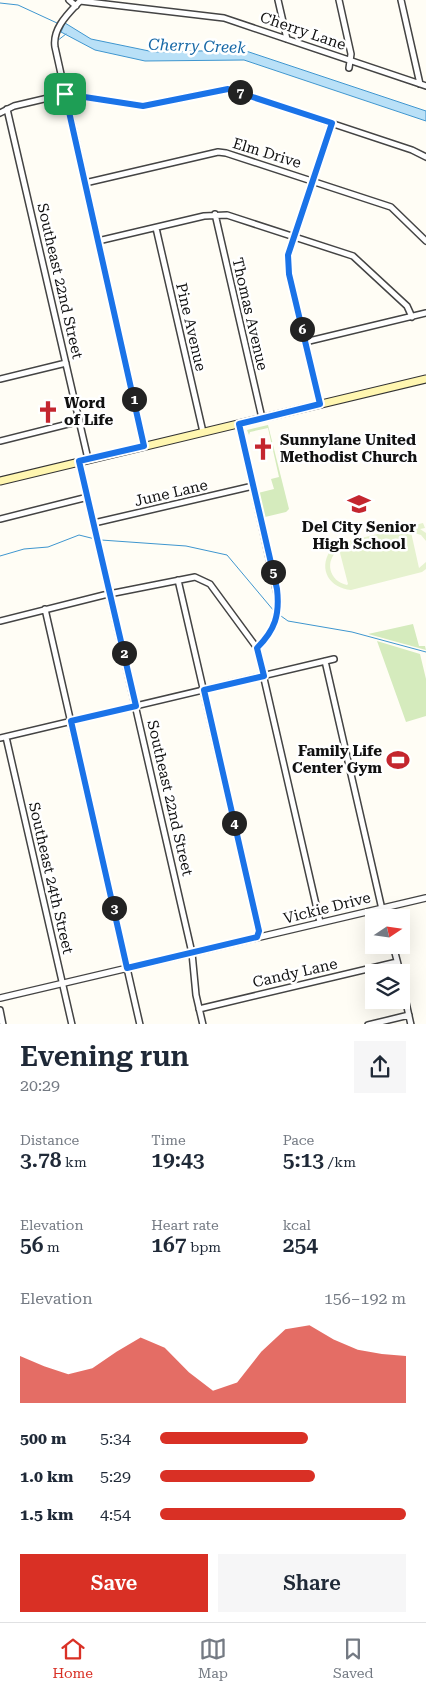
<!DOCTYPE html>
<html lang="en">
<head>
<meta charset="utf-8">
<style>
  body { margin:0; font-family:"Roboto Serif",serif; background:#f6f6f7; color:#1f2937; height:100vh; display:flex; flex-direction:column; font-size:19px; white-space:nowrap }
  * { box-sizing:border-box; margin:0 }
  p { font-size:16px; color:#747a83 }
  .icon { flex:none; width:28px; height:28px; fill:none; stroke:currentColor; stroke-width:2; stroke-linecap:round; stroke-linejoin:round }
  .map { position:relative; height:1024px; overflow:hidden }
  .drawer { display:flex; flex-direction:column; background:#fff; flex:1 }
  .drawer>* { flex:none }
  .needle { width:32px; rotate:77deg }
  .tools { position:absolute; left:365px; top:909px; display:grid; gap:10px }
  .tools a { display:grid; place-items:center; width:45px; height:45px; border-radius:0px; background:#fff; box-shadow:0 5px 20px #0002; font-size:25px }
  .pin { position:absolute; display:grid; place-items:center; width:42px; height:42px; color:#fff; margin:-21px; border-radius:10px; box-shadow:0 2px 8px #0006 }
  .km { position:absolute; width:25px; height:25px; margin:-12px; border-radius:50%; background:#222; color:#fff; font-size:14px; line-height:25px; text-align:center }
  .round { display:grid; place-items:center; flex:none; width:52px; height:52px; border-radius:0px; background:#f6f6f7 }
  .overview { display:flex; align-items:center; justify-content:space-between; height:85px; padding:0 20px }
  h1 { font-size:28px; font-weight:600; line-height:38px }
  .figures { display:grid; grid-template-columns:repeat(3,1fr); gap:8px; height:85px; padding:5px 20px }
  .figures div { display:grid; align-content:center }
  .figures b { font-size:21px; font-weight:600 }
  .figures small { font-size:14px; font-weight:400 }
  .figures p { font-size:14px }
  .chart { height:140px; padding:10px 20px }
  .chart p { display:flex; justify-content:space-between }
  .chart svg { width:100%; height:90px; margin-top:5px; fill:#d93025; opacity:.7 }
  .cta { display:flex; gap:10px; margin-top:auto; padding:10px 20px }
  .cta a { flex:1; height:58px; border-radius:0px; background:#d93025; color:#fff; font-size:20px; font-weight:600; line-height:58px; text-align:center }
  .cta a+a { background:#f6f6f7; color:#1f2937 }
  ul { padding:0 20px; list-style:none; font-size:16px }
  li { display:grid; grid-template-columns:80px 60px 1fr; align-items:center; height:38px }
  li i { height:12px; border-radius:6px; background:#d93025 }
  .tabs { display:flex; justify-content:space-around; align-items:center; height:70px; border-top:1px solid #e0e1e3; background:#fff; font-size:14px; color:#747a83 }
  .tabs a { display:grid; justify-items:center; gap:2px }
  .tabs .current { color:#d93025 }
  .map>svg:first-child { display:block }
  .green { fill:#d5ebbd }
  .pitch { fill:#e6f2cf; fill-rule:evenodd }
  .water { fill:#b9e0f7; stroke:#3f96cf }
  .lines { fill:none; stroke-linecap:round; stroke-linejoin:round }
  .stream { stroke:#3f96cf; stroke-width:1 }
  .minor-casing { stroke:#444; stroke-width:8 }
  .tertiary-casing { stroke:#444; stroke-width:8 }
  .secondary-casing { stroke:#333; stroke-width:9 }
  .minor { stroke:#fff; stroke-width:5 }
  .tertiary { stroke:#fff; stroke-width:5.5 }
  .secondary { stroke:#fff6b0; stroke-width:7 }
  .route-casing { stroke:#fff; stroke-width:10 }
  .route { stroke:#1a73e8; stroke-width:6 }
  .labels { text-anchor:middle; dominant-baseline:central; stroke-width:5; stroke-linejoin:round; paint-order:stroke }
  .street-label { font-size:15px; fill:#111; stroke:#fff }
  .poi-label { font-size:15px; font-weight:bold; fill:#111; stroke:#fff; text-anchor:start }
  .water-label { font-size:16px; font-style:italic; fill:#1768a6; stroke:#fff }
</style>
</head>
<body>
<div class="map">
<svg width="426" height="1025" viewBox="0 0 426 1025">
  <rect width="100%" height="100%" fill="#fffdf5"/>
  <path class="green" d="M268,425L289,509L286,512L265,517L263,515L258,493L274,489L271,479L279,477L268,428L250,432L249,435L247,430Z
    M413,624L419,646H425L426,650L368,634Z
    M377,641L420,654L426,679V716L406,722Z"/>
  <path class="pitch" d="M423,523L425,528L420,529L426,533V541L421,535L411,532L419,568L426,562V569L422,572L351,590C330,588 318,570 330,551H325L324,547ZM339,549L348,584L347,585C329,581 324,561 339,549Z"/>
  <path class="water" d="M65,23L91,39L154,52L243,50L426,111V121L244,60L145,61L95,50L61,32Z"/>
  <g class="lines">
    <path class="stream" d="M0,3L18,5L57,23
      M57,41L66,34
      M101,540L186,546L227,555L274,611
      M0,556L24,549L48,547L79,535L95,539
      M281,616L288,621L352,632L426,652"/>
    <defs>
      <path id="minor" d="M69,0L76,6
        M81,0C69,13 52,28 55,47L144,446
        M278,0L287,39
        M339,0L351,54L349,68
        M401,0L420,84
        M80,1L224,18L426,86
        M7,109L88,459
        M0,113L14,106L65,94L143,106L228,89L412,150L426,157
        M85,183L218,152L226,153L391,207L426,241
        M215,214L262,418
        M156,228L203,432
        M98,241L204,216L227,215L353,256L407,306L412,317
        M305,342L426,313
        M0,379L66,363
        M320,405L289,274L288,255L332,123
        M239,424L278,598C279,620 272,633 257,648L320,922
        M0,441L80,421
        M79,461L192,953L196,995L203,1025
        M0,519L88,497
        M94,523L253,486
        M178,580L254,909L259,931L257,937
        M45,609L140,1025
        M0,621L104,595L195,577L210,584L257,648
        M325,661L384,918
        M6,737L72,1025
        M0,738L334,659
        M393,945L400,972
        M401,980L411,1025
        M199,1009L397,962
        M0,1010L3,1025
        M368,1025L409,1015"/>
      <path id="tertiary" d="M0,998L426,898"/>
      <path id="secondary" d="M0,481L426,379"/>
    </defs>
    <use href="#minor" class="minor-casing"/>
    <use href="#tertiary" class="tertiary-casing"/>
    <use href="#secondary" class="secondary-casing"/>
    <use href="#minor" class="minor"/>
    <use href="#tertiary" class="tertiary"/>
    <use href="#secondary" class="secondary"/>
  </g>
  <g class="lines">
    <defs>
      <path id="route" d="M228,89L332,123L288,255L289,274L320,404L239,424L277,589C280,615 275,630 257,648L264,676L204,690L254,909L259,931L257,937L127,968L71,721L136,706L79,461L144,446L65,94L143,106Z"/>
    </defs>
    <use href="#route" class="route-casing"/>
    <use href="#route" class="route"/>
  </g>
  <defs>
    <symbol id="church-bare" viewBox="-9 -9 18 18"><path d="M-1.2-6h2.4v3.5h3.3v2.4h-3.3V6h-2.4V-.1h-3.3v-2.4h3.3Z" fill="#c4262e" stroke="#fff" stroke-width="2.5" paint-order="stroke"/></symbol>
    <symbol id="school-bare" viewBox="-9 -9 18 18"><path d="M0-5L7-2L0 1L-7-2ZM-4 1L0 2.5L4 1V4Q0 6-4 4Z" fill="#c4262e" stroke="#fff" stroke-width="2.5" paint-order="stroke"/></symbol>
    <symbol id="stadium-bare" viewBox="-9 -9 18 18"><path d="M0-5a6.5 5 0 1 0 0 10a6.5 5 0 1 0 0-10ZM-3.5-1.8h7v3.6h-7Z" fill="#c4262e" stroke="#fff" stroke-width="2.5" paint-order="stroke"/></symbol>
  </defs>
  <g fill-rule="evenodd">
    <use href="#church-bare" x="32" y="396" width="32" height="32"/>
    <use href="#church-bare" x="247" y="433" width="32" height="32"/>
    <use href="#school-bare" x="343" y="488" width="32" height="32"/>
    <use href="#stadium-bare" x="382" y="744" width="32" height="32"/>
  </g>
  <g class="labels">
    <g class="street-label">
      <text transform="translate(303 31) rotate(19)">Cherry Lane</text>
      <text transform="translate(267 153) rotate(17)">Elm Drive</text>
      <text transform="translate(60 281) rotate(77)">Southeast 22nd Street</text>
      <text transform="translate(250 314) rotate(77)">Thomas Avenue</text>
      <text transform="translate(191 327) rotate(77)">Pine Avenue</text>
      <text transform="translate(171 493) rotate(-13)">June Lane</text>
      <text transform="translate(170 798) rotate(77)">Southeast 22nd Street</text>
      <text transform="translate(51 878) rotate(77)">Southeast 24th Street</text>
      <text transform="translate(327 908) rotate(-14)">Vickie Drive</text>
      <text transform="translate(295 973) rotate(-13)">Candy Lane</text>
    </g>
    <g class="poi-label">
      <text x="64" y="403">Word<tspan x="64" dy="17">of Life</tspan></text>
      <text x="280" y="440">Sunnylane United<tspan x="280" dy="17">Methodist Church</tspan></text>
      <text x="359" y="527" text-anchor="middle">Del City Senior<tspan x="359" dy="17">High School</tspan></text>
      <text x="382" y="751" text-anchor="end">Family Life<tspan x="382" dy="17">Center Gym</tspan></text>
    </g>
    <g class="water-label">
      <text transform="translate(197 46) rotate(2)">Cherry Creek</text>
    </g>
  </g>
</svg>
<div class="tools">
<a><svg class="needle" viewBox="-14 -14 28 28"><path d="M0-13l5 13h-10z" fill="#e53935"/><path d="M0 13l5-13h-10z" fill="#747a83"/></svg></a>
<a><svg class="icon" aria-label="layers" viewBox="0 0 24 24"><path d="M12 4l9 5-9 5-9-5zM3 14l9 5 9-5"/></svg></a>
</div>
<div class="pin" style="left:65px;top:94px;background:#1e9e55"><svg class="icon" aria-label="arrive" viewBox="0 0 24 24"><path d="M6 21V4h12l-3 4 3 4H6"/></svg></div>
<b class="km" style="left:134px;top:399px">1</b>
<b class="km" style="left:124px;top:653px">2</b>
<b class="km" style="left:114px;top:908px">3</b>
<b class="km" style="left:234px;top:823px">4</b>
<b class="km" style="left:273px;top:572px">5</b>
<b class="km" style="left:302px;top:329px">6</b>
<b class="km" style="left:240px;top:92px">7</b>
</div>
<section class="drawer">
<div class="overview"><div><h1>Evening run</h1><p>20:29</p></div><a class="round"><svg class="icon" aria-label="share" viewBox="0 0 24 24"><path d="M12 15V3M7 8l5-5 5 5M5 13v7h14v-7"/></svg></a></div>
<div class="figures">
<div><p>Distance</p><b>3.78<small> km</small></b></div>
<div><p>Time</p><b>19:43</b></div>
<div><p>Pace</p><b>5:13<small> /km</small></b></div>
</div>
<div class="figures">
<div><p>Elevation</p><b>56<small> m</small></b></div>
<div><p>Heart rate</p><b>167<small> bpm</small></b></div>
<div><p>kcal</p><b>254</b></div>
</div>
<div class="chart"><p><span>Elevation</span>156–192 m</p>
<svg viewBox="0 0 160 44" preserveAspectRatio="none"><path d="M0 44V21L10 26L20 30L30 27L40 19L50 12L60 17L70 29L80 38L90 34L100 19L110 8L120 6L130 13L140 18L150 20L160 21V44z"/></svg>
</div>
<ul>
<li><b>500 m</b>5:34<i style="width:60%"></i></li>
<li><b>1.0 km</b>5:29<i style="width:63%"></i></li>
<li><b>1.5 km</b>4:54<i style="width:100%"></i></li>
</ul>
<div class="cta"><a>Save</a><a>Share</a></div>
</section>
<nav class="tabs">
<a class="current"><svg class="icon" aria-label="home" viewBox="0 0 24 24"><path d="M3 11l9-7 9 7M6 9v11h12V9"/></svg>Home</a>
<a><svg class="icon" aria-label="map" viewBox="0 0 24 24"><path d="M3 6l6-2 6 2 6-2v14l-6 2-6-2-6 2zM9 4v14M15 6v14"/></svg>Map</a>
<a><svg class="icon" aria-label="saved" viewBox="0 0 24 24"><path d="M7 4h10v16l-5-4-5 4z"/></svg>Saved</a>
</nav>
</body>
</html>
